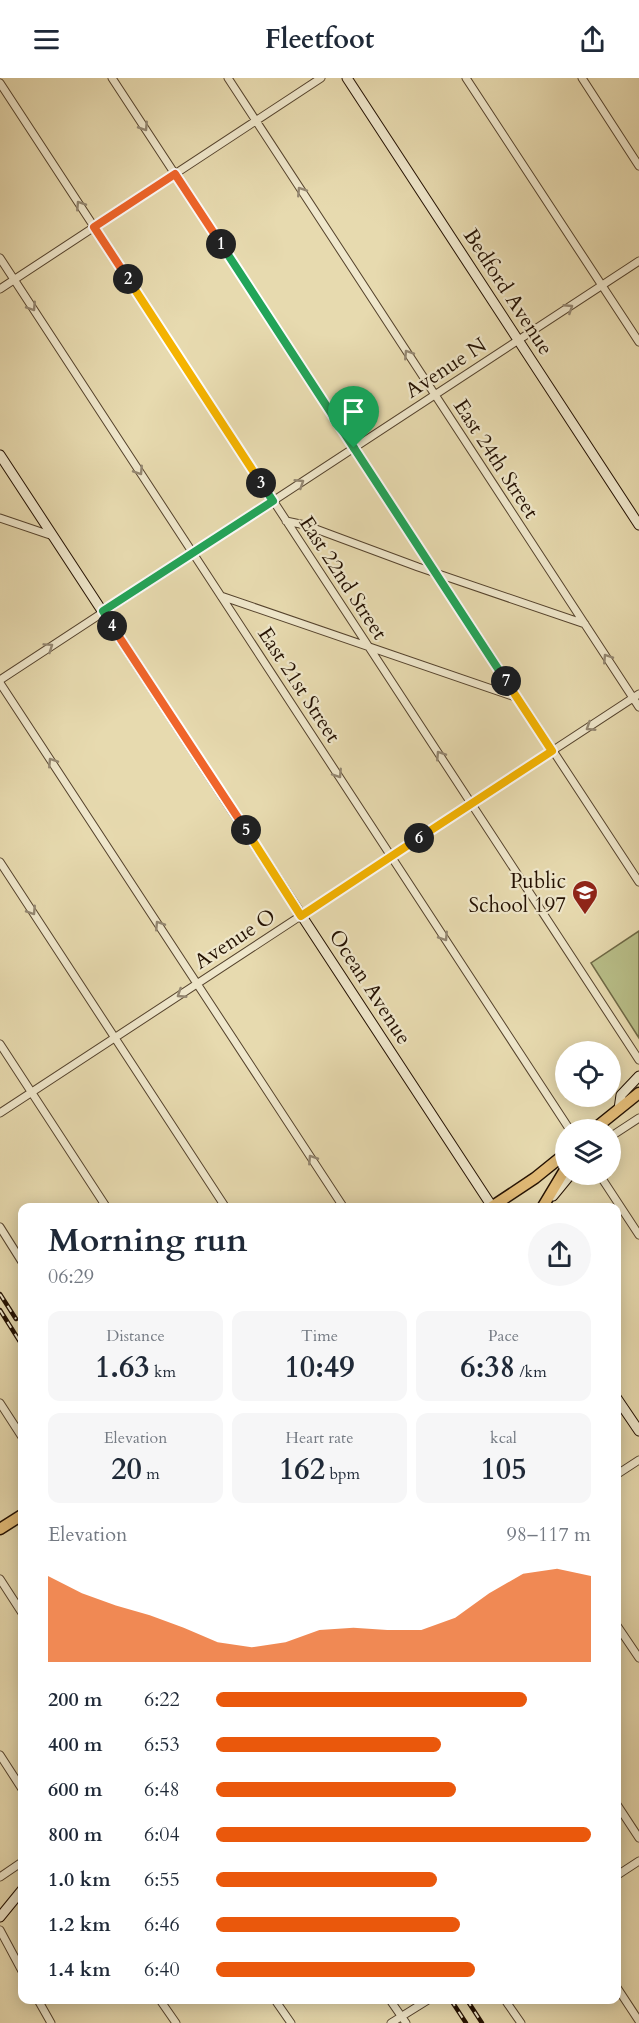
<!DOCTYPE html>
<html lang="en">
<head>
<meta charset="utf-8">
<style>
  body { margin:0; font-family:Cardo,serif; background:#f6f6f7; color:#1f2937; height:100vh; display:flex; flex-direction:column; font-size:22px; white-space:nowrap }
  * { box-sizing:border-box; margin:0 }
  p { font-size:20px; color:#747a83 }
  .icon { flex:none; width:33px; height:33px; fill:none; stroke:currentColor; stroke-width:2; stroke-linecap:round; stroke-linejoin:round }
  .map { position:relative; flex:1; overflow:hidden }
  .panel { position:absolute; left:18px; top:1125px; width:603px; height:801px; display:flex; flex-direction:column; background:#fff; border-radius:12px; box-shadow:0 3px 15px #0003 }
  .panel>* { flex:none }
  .buttons { position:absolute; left:555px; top:963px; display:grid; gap:12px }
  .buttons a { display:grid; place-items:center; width:66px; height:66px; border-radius:50%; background:#fff; box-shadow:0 3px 15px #0003; font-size:30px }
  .pin { position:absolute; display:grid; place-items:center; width:51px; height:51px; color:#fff; margin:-62px -26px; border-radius:50% 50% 50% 0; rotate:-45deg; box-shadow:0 0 6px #0007 }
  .pin .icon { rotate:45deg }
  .km { position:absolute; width:30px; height:30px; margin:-15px; border-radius:50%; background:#222; color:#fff; font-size:16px; line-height:30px; text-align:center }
  .round { display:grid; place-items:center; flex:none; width:63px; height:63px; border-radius:32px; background:#f6f6f7 }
  .overview { display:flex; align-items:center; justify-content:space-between; height:102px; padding:0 30px }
  h1 { font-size:33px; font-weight:600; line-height:45px }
  .figures { display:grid; grid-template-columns:repeat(3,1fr); gap:9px; height:102px; padding:6px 30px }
  .figures div { display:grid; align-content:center; border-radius:12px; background:#f6f6f7; text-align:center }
  .figures b { font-size:30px; font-weight:600 }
  .figures small { font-size:16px; font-weight:400 }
  .figures p { font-size:16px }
  .chart { height:168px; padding:12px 30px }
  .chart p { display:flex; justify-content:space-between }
  .chart svg { width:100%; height:108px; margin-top:6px; fill:#ea580c; opacity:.7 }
  ul { padding:0 30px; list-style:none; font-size:20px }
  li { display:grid; grid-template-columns:96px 72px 1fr; align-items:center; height:45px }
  li i { height:15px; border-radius:8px; background:#ea580c }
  header { display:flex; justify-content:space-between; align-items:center; height:78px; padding:0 30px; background:#fff; font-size:27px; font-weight:600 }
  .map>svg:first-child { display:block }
  .green { fill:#b8be88; stroke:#6e6845; stroke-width:1.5 }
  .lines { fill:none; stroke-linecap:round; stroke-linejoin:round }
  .street-casing { stroke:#55432d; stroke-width:9 }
  .secondary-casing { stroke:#241102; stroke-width:11 }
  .primary-casing { stroke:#241102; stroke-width:13 }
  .street { stroke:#efe7cb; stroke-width:7 }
  .secondary { stroke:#efe7cb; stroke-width:9 }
  .primary { stroke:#e4bd78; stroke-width:10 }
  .rail-casing { stroke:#241102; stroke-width:4.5 }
  .rail { stroke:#efe7cb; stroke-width:2; stroke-dasharray:7; stroke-linecap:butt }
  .oneway { stroke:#948771 }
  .split-1-casing { stroke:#fff; stroke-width:12 }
  .split-2-casing { stroke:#fff; stroke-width:12 }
  .split-3-casing { stroke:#fff; stroke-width:12 }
  .split-4-casing { stroke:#fff; stroke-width:12 }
  .split-5-casing { stroke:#fff; stroke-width:12 }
  .split-6-casing { stroke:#fff; stroke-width:12 }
  .split-7-casing { stroke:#fff; stroke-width:12 }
  .split-8-casing { stroke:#fff; stroke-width:12 }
  .split-1 { stroke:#22a559; stroke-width:8 }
  .split-2 { stroke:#f0652b; stroke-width:8 }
  .split-3 { stroke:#f5b400; stroke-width:8 }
  .split-4 { stroke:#22a559; stroke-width:8 }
  .split-5 { stroke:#f0652b; stroke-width:8 }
  .split-6 { stroke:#f5b400; stroke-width:8 }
  .split-7 { stroke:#f5b400; stroke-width:8 }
  .split-8 { stroke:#22a559; stroke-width:8 }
  .labels { text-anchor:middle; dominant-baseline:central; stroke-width:4.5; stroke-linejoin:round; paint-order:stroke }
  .street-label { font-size:21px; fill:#241102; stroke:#efe7cb }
  .poi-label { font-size:21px; fill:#241102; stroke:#efe7cb; text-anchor:end }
</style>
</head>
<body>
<header><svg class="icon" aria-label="menu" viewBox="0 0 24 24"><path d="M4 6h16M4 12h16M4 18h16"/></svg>Fleetfoot<svg class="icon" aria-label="share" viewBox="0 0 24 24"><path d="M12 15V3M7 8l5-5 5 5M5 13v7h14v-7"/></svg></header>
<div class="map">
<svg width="639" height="1945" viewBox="0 0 639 1945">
  <rect width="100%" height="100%" fill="#e7daaf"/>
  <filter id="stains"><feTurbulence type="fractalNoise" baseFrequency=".00333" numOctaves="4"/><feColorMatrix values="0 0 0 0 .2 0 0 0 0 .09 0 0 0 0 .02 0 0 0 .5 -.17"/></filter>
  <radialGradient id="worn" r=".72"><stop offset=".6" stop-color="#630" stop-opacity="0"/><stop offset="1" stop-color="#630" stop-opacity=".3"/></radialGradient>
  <path class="green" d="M639,853V960L591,885Z"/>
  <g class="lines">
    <defs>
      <path id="street" d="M112,0L639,804
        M228,0L639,629
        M466,0L639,264
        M582,0L639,88
        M0,5L639,982
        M0,180L570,1052
        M0,211L321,0
        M0,440L53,458
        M286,443L305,447L418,489L585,546
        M221,518L518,620
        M0,602L639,183
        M0,605L344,1130
        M0,784L226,1130
        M0,966L107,1130
        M0,1035L639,616
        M610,1059L639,1040
        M599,1096L639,1157
        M0,1149L22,1184
        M0,1325L22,1359
        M616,1397L639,1382
        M0,1501L22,1535
        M616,1546L639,1580
        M0,1677L22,1711
        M616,1725L639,1760
        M616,1798L639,1783
        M0,1799L22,1784
        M0,1852L22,1893
        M616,1908L639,1943
        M38,1922L51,1945
        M160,1922L176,1945
        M275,1922L291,1945
        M390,1922L406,1945
        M505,1922L521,1945
        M391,1945L428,1922"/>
      <path id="secondary" d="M347,0L639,447
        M0,377L493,1130
        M619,1031L621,1017L639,998
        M553,1118L571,1096
        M616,1319L639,1353
        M0,1839L22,1812"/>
      <path id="primary" d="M593,1052L639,1015
        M490,1130L535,1100L566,1075
        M542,1130L566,1090
        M0,1451L22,1437"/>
    </defs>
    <use href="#street" class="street-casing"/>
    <use href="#secondary" class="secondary-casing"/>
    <use href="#primary" class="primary-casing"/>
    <use href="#street" class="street"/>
    <use href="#secondary" class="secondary"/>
    <use href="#primary" class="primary"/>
    <defs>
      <path id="rail" d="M0,1216L16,1241
        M0,1232L22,1267
        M451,1922L466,1945
        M467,1922L482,1945"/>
    </defs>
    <use href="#rail" class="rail-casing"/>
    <use href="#rail" class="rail"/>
  </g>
  <defs><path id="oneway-chevron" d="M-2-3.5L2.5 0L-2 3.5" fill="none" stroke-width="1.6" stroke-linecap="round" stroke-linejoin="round" transform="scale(1.5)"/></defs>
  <g class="oneway">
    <use href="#oneway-chevron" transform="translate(144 49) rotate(57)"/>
    <use href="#oneway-chevron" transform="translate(301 113) rotate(-123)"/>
    <use href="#oneway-chevron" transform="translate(80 127) rotate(-123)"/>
    <use href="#oneway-chevron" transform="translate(32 229) rotate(57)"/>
    <use href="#oneway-chevron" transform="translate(569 230) rotate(-33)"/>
    <use href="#oneway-chevron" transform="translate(408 276) rotate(-123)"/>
    <use href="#oneway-chevron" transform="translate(139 393) rotate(57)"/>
    <use href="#oneway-chevron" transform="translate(300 405) rotate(-33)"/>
    <use href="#oneway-chevron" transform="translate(49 569) rotate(-34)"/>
    <use href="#oneway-chevron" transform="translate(607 580) rotate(-123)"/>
    <use href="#oneway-chevron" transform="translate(590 649) rotate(147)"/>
    <use href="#oneway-chevron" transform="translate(440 677) rotate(-123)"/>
    <use href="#oneway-chevron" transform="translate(52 684) rotate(-123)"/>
    <use href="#oneway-chevron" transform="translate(338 696) rotate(57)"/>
    <use href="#oneway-chevron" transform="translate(32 833) rotate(57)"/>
    <use href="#oneway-chevron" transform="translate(159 847) rotate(-123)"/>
    <use href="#oneway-chevron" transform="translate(444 859) rotate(57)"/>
    <use href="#oneway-chevron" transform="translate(181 916) rotate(147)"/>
    <use href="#oneway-chevron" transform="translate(312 1081) rotate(-123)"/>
  </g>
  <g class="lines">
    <defs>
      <path id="split-1" d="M221,166L354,370"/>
      <path id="split-2" d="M128,201L94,149L175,96L221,166"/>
      <path id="split-3" d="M128,201L261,405"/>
      <path id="split-4" d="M112,548L103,533L273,423L261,405"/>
      <path id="split-5" d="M112,548L246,752"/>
      <path id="split-6" d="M246,752L301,838L419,760"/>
      <path id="split-7" d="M419,760L552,673L506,603"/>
      <path id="split-8" d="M354,370L506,603"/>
    </defs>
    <use href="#split-1" class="split-1-casing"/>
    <use href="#split-2" class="split-2-casing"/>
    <use href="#split-3" class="split-3-casing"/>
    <use href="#split-4" class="split-4-casing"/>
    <use href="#split-5" class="split-5-casing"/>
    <use href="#split-6" class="split-6-casing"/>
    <use href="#split-7" class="split-7-casing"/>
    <use href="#split-8" class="split-8-casing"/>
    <use href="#split-1" class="split-1"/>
    <use href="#split-2" class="split-2"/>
    <use href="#split-3" class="split-3"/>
    <use href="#split-4" class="split-4"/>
    <use href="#split-5" class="split-5"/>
    <use href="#split-6" class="split-6"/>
    <use href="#split-7" class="split-7"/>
    <use href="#split-8" class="split-8"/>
  </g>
  <defs>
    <symbol id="school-pin" viewBox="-11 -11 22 30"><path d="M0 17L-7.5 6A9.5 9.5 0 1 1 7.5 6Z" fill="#8f2418" stroke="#efe7cb"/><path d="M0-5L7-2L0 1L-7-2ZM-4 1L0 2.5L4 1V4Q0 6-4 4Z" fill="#fff"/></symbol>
  </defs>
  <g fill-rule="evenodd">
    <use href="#school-pin" x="570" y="800" width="30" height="40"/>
  </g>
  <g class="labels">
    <g class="street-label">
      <text transform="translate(508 214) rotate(57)">Bedford Avenue</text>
      <text transform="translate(446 290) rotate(-33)">Avenue N</text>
      <text transform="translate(496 381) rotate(57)">East 24th Street</text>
      <text transform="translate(343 500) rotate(57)">East 22nd Street</text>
      <text transform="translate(299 607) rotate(57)">East 21st Street</text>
      <text transform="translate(235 861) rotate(-33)">Avenue O</text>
      <text transform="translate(370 909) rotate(57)">Ocean Avenue</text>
    </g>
    <g class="poi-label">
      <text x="566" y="803">Public<tspan x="566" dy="24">School 197</tspan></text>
    </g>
  </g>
  <rect width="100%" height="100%" filter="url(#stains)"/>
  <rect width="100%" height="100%" fill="url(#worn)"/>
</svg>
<div class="buttons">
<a><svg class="icon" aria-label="locate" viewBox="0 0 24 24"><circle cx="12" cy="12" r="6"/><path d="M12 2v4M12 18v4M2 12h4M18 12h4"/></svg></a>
<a><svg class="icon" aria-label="layers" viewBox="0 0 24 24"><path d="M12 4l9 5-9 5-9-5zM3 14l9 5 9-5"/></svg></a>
</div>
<div class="pin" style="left:354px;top:370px;background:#1e9e55"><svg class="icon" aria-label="arrive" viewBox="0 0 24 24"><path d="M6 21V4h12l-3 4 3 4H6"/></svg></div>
<b class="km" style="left:221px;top:166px">1</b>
<b class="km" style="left:128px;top:201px">2</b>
<b class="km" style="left:261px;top:405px">3</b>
<b class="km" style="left:112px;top:548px">4</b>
<b class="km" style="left:246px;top:752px">5</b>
<b class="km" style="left:419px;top:760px">6</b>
<b class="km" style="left:506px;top:603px">7</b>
<section class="panel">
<div class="overview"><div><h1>Morning run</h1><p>06:29</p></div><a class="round"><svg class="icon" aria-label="share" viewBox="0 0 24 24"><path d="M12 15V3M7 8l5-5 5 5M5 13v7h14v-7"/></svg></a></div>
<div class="figures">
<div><p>Distance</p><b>1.63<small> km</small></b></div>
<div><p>Time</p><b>10:49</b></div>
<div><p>Pace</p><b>6:38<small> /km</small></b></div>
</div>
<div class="figures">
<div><p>Elevation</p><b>20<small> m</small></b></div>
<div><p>Heart rate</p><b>162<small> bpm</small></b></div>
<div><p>kcal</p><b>105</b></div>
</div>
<div class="chart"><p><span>Elevation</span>98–117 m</p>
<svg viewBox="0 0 160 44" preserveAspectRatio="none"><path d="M0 44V9L10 16L20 21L30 25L40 30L50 36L60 38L70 36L80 31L90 30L100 31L110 31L120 26L130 16L140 8L150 6L160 9V44z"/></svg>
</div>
<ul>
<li><b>200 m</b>6:22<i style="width:83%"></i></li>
<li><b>400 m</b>6:53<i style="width:60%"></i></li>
<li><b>600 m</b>6:48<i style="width:64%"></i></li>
<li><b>800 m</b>6:04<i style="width:100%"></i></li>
<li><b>1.0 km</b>6:55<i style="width:59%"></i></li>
<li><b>1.2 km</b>6:46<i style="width:65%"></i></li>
<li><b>1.4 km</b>6:40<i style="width:69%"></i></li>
</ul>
</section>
</div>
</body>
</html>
